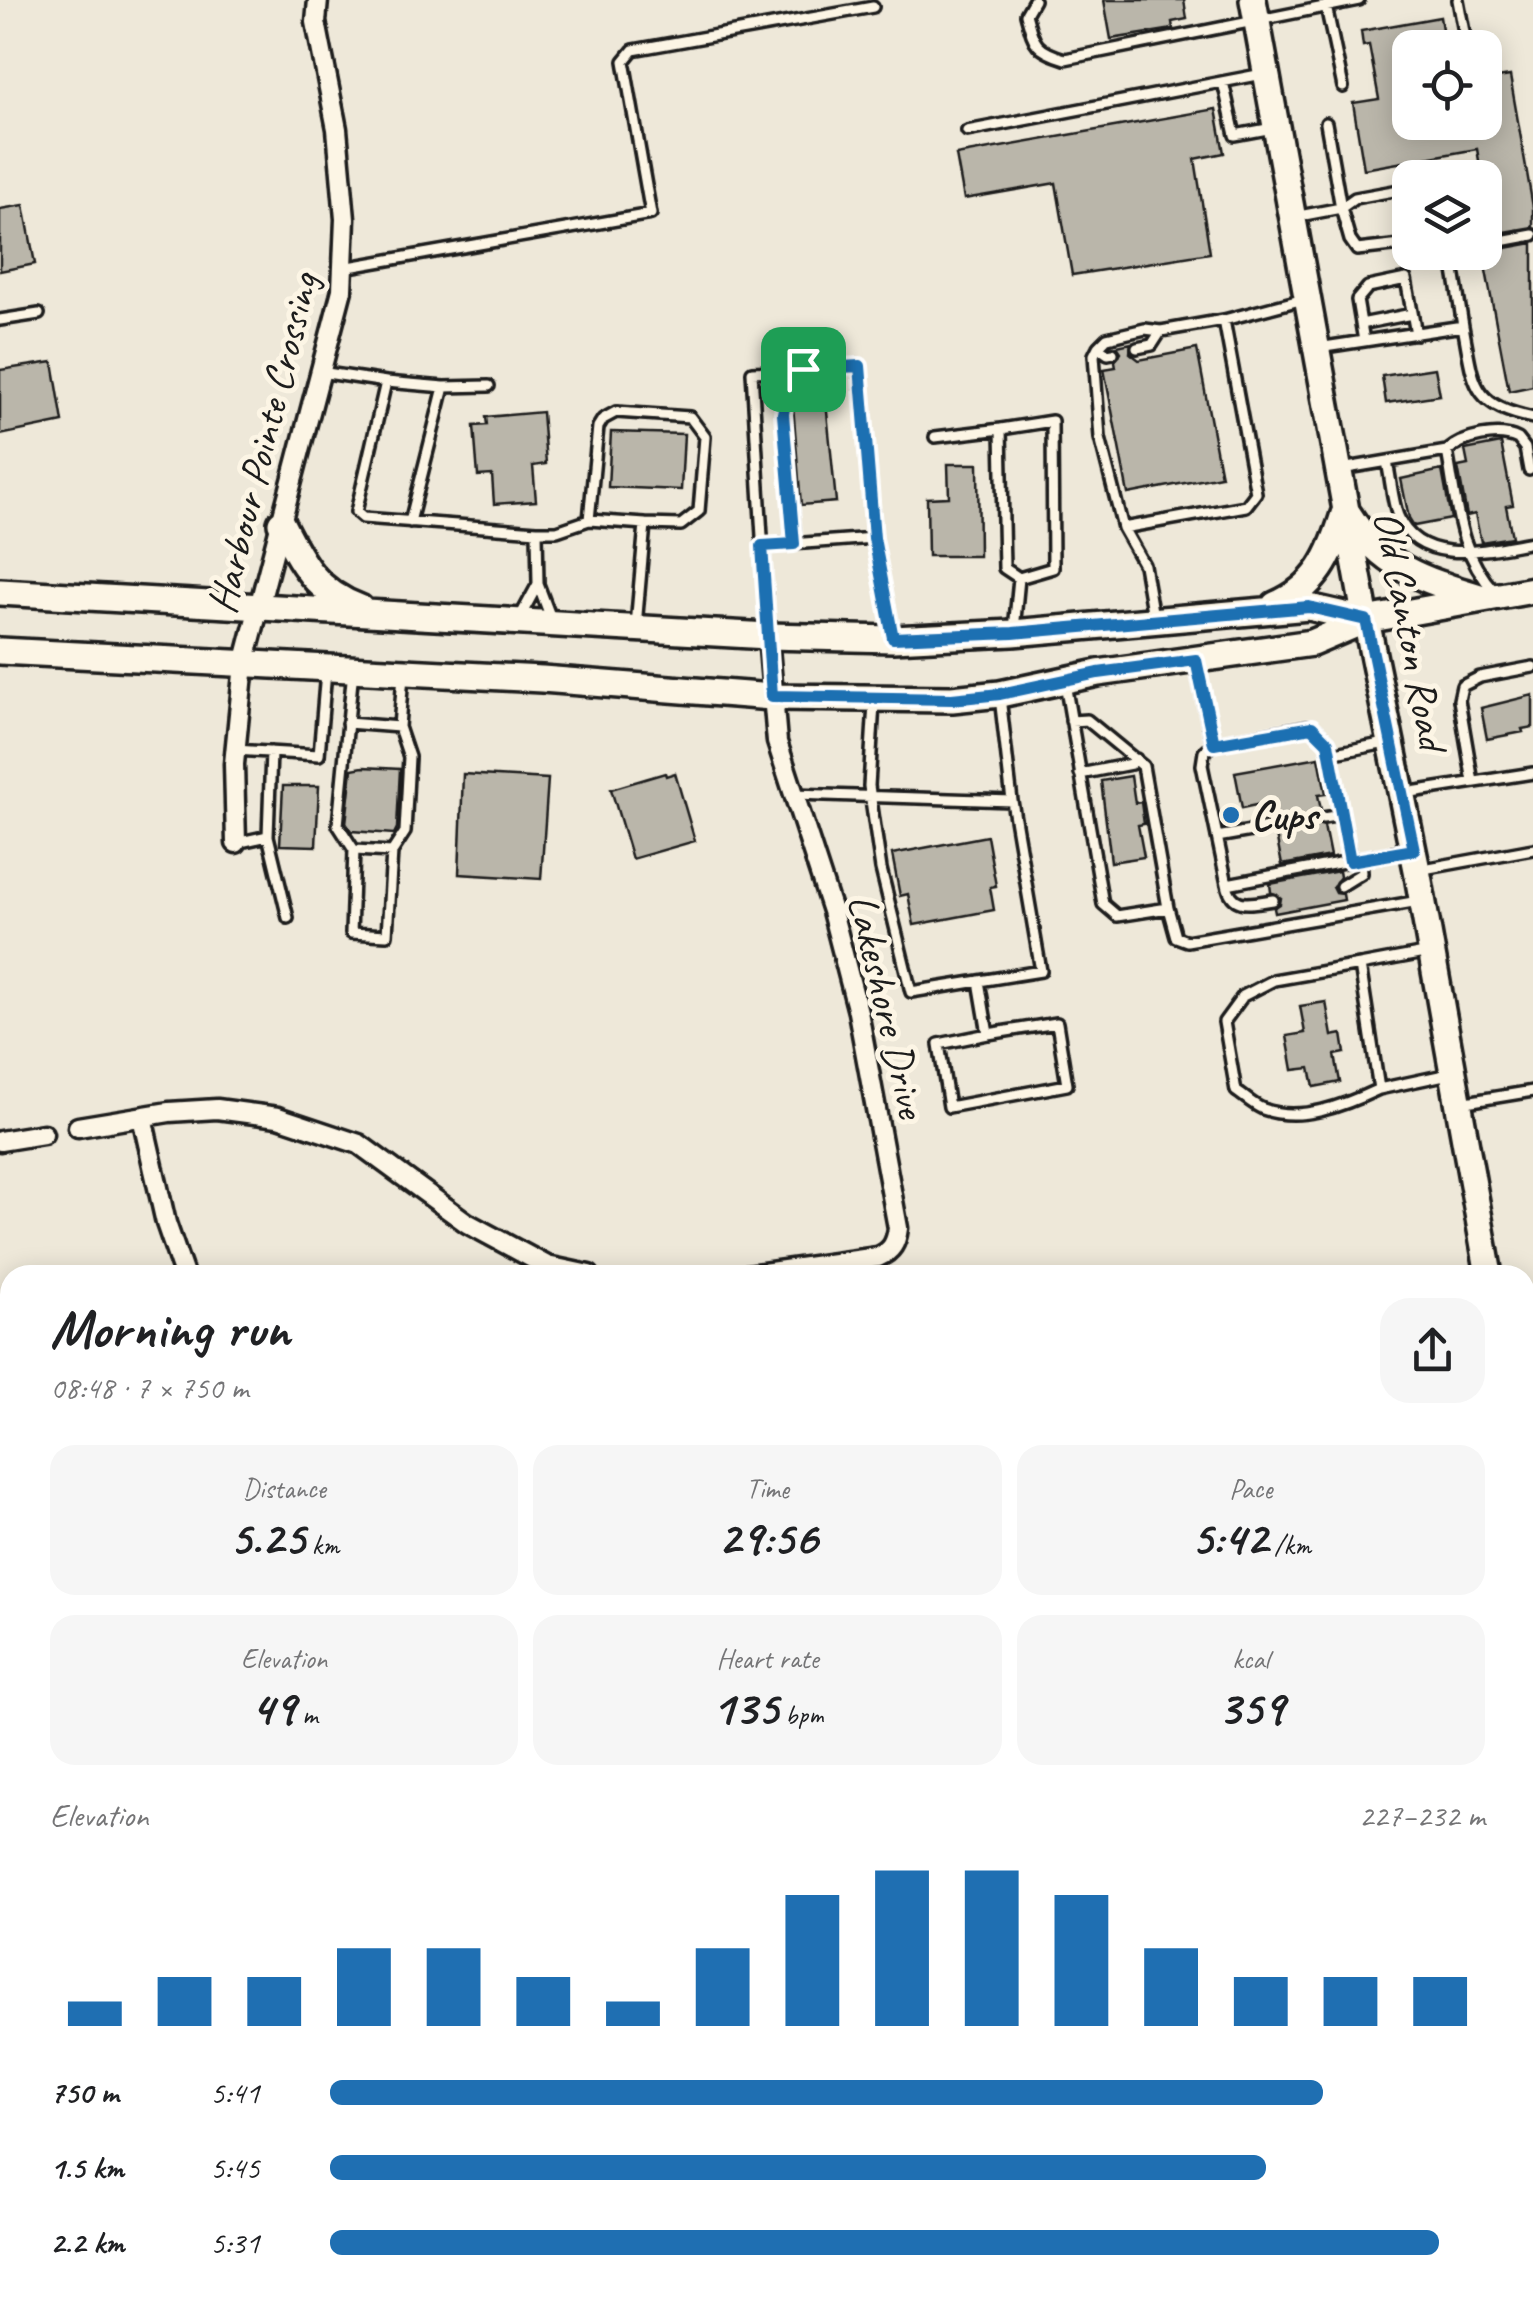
<!DOCTYPE html>
<html lang="en">
<head>
<meta charset="utf-8">
<style>
  body { margin:0; font-family:Caveat,sans-serif; background:#f6f6f6; color:#202124; height:100vh; display:flex; flex-direction:column; font-size:38px; white-space:nowrap }
  * { box-sizing:border-box; margin:0 }
  p { font-size:32px; color:#757577 }
  .icon { flex:none; width:55px; height:55px; fill:none; stroke:currentColor; stroke-width:2; stroke-linecap:round; stroke-linejoin:round }
  .map { position:relative; flex:1; overflow:hidden }
  .side { position:absolute; left:0px; top:1265px; width:1535px; height:1038px; display:flex; flex-direction:column; background:#fff; border-radius:30px 30px 0 0; box-shadow:0 5px 25px #0003 }
  .side>* { flex:none }
  .controls { position:absolute; left:1392px; top:30px; display:grid; gap:20px }
  .controls a { display:grid; place-items:center; width:110px; height:110px; border-radius:20px; background:#fff; box-shadow:0 5px 25px #0003; font-size:50px }
  .pin { position:absolute; display:grid; place-items:center; width:85px; height:85px; color:#fff; margin:-42px; border-radius:20px; box-shadow:0 5px 15px #0006 }
  .round { display:grid; place-items:center; flex:none; width:105px; height:105px; border-radius:30px; background:#f6f6f6 }
  .summary { display:flex; align-items:center; justify-content:space-between; height:170px; padding:0 50px }
  h1 { font-size:55px; font-weight:800; line-height:75px }
  .figures { display:grid; grid-template-columns:repeat(3,1fr); gap:15px; height:170px; padding:10px 50px }
  .figures div { display:grid; align-content:center; border-radius:25px; background:#f6f6f6; text-align:center }
  .figures b { font-size:50px; font-weight:800 }
  .figures small { font-size:28px; font-weight:400 }
  .figures p { font-size:28px }
  .chart { height:280px; padding:20px 50px }
  .chart p { display:flex; justify-content:space-between }
  .chart svg { width:100%; height:180px; margin-top:10px; stroke:#1f6fb2; stroke-width:6 }
  ul { padding:0 50px; list-style:none; font-size:32px }
  li { display:grid; grid-template-columns:160px 120px 1fr; align-items:center; height:75px }
  li i { height:25px; border-radius:12px; background:#1f6fb2 }
  .map>svg:first-child { display:block }
  .building { fill:#bab6aa; stroke:#1c1c1c; stroke-width:2.5 }
  .lines { fill:none; stroke-linecap:round; stroke-linejoin:round }
  .lane-casing { stroke:#1c1c1c; stroke-width:16 }
  .street-casing { stroke:#1c1c1c; stroke-width:25 }
  .secondary-casing { stroke:#1c1c1c; stroke-width:32 }
  .path { stroke:#1c1c1c; stroke-width:4; stroke-dasharray:10 8; stroke-linecap:butt }
  .lane { stroke:#fcf5e5; stroke-width:9 }
  .street { stroke:#fcf5e5; stroke-width:18 }
  .secondary { stroke:#fcf5e5; stroke-width:25 }
  .route-casing { stroke:#fff; stroke-width:20 }
  .route { stroke:#1f6fb2; stroke-width:12 }
  .poi-dot { fill:#1f6fb2; stroke:#fcf5e5; stroke-width:4 }
  .labels { text-anchor:middle; dominant-baseline:central; stroke-width:10; stroke-linejoin:round; paint-order:stroke }
  .street-label { font-size:42px; fill:#1c1c1c; stroke:#fcf5e5 }
  .poi-label { font-size:42px; font-weight:bold; fill:#1c1c1c; stroke:#fcf5e5; text-anchor:start }
</style>
</head>
<body>
<div class="map">
<svg width="1533" height="2302" viewBox="0 0 1533 2302">
  <rect width="100%" height="100%" fill="#eee8d9"/>
  <filter id="ink" filterUnits="userSpaceOnUse"><feTurbulence type="fractalNoise" baseFrequency=".01" numOctaves="2"/><feDisplacementMap in="SourceGraphic" scale="20" xChannelSelector="R" yChannelSelector="G"/><feConvolveMatrix kernelMatrix="1 2 1 2 8 2 1 2 1" color-interpolation-filters="sRGB"/></filter>
  <g filter="url(#ink)">
    <path class="building" d="M1104,0H1184L1187,19L1172,22L1173,29L1111,39Z
      M1440,17L1445,48H1410V122H1485V80L1510,76L1533,207V227L1492,234L1485,178H1482L1477,149L1364,169L1353,103L1379,99L1369,45L1363,46L1361,31Z
      M1216,109L1224,153L1195,159L1210,253L1072,275L1056,183L964,199L956,155Z
      M24,205L35,264L0,271V209Z
      M1533,243V386L1509,391L1484,260L1496,258L1495,250Z
      M1131,343L1130,353L1139,360L1197,349L1221,476L1128,494L1104,369L1116,367L1115,361L1121,352L1117,346Z
      M53,362L63,422L0,435V370Z
      M1435,368L1440,395L1386,403L1382,376Z
      M826,402L836,502L801,505L793,405Z
      M542,412L546,464L533,466L536,501L494,504L492,475L478,476L474,426L487,425L486,417Z
      M611,432L684,434L681,490L608,487Z
      M1501,443L1513,505L1506,506L1512,537L1481,542L1475,514L1467,516L1458,467L1468,465L1465,450Z
      M948,464H978L979,556H928L927,498L949,497Z
      M1442,470L1451,519L1414,526L1409,518L1401,479Z
      M1533,695V727L1522,729L1523,732L1487,739L1481,708Z
      M1319,757L1326,794L1318,795L1321,810L1315,818L1317,824L1324,826L1330,856L1282,865L1276,835L1281,831V823L1273,819L1270,802L1242,808L1235,772Z
      M363,767L400,769L397,828L394,834L351,831L346,823L352,769Z
      M665,773L666,776L675,773L695,841L632,859L611,789Z
      M463,774L548,779L541,879L459,874Z
      M1131,776L1135,803L1141,802L1144,824L1138,825L1144,857L1111,862L1101,781Z
      M283,786H319L316,846L280,845Z
      M987,836L996,886L990,887L994,910L914,925L908,894L900,896L892,854Z
      M1339,871L1340,877L1333,887L1336,893L1343,894L1344,900L1275,913L1274,908L1280,904L1281,898L1271,892L1270,884Z
      M1326,1002L1332,1036L1342,1034L1345,1053L1335,1055L1340,1082L1314,1087L1310,1068L1293,1070L1287,1036L1305,1033L1300,1006Z"/>
    <g class="lines">
      <defs>
        <path id="lane" d="M1034,0L1026,14C1034,43 1034,50 1065,59L1359,0
          M1458,0L1467,48
          M1326,6L1343,87
          M1223,82L1235,135L1273,128
          M967,131L1263,74
          M1410,188L1355,198L1341,208L1350,240L1357,250L1410,244
          M1294,217L1341,208L1326,123
          M1485,244L1533,235
          M1451,252L1463,326
          M343,268L651,214L624,61L633,50L873,7
          M0,320L39,314
          M1361,324L1412,314
          M1364,341L1357,300L1368,287L1406,279L1416,334
          M1098,347L1107,338L1145,329L1161,331L1224,320L1304,299
          M1137,348L1152,345L1161,331
          M1318,348L1463,326C1474,383 1470,405 1533,418
          M1113,353L1108,354L1098,347L1094,355L1100,438L1123,528L1144,565L1153,617
          M320,372L386,382L356,512L363,518L537,531L538,584L552,621
          M386,382L444,387L410,522
          M444,387L489,386
          M1052,421L1053,568L1019,578L1004,568L1001,429Z
          M935,437L1001,429
          M1447,451C1457,503 1457,551 1495,592
          M1387,462C1391,479 1392,500 1398,516C1420,569 1490,549 1533,542
          M1341,469L1447,451C1463,437 1499,429 1518,439L1525,448L1529,470
          M1123,528L1246,506L1256,493L1224,320
          M537,531H557L589,520
          M795,544L783,414L787,390L803,369
          M763,546L874,538
          M520,617L538,584
          M636,626L645,524L589,520L598,427L603,419L616,412L690,417L705,437L699,511L681,525L645,524
          M1014,630L1019,578
          M768,635L752,372L860,367L874,538L893,636
          M1196,662L1213,744L1204,752L1202,765L1227,884L1408,850
          M353,670L338,825L354,850L351,933L387,935L392,852L405,832L409,757L399,727L403,675
          M1065,683L1103,904L1117,916L1168,908L1143,766L1087,720L1071,721
          M874,703L869,786L881,869L911,992L1041,971L1012,801
          M347,723L399,727
          M1213,744L1307,726L1316,730L1328,743L1350,861
          M235,750L319,755L326,671
          M271,752L268,836L288,918
          M1330,754L1386,743
          M1080,774L1131,764L1136,759
          M1473,782L1459,700L1462,686L1480,677L1533,667
          M1405,793L1533,773
          M794,794L1012,801L1000,697
          M1323,818L1341,815
          M1217,837L1274,827
          M236,843L268,836
          M354,850L392,852
          M1418,870L1533,849
          M1227,884C1232,910 1251,903 1273,900
          M1341,886L1362,873L1361,859
          M1168,908L1176,937L1187,941L1419,901
          M1430,952L1360,965L1379,1089L1449,1074
          M1360,965L1274,980L1243,996L1224,1022L1236,1091C1244,1096 1253,1105 1263,1109C1300,1123 1345,1105 1379,1089
          M979,981L988,1034L939,1044L949,1107L1067,1085L1057,1023L988,1034
          M1460,1103L1533,1091
          M1525,1762L1533,1761
          M221,2292L226,2302
          M476,2292L480,2302
          M254,2302H268"/>
        <path id="street" d="M236,843L234,764L244,664L342,290L345,219L337,129L316,22L318,0
          M142,1117L166,1223L184,1275
          M78,1127L169,1112L217,1109L278,1117L359,1144L467,1223L547,1266L589,1275
          M0,1141L43,1134
          M748,1275L878,1257C892,1251 896,1243 898,1228L858,1012L832,911L777,742L768,636
          M1525,1427L1533,1426
          M1525,1997L1533,1995
          M778,2292L783,2302
          M679,2302L691,2292"/>
        <path id="secondary" d="M1253,0L1366,620L1417,870L1489,1275
          M1349,515C1382,568 1424,580 1480,597
          M281,523C301,563 316,592 360,608
          M0,592L768,636L893,639L1013,633L1309,607L1366,620
          M1275,605C1317,587 1331,556 1344,514
          M0,651L542,679L772,697L952,699L1000,694L1098,673L1312,643L1366,620L1533,590
          M1525,1471L1533,1512"/>
      </defs>
      <use href="#lane" class="lane-casing"/>
      <use href="#street" class="street-casing"/>
      <use href="#secondary" class="secondary-casing"/>
      <path class="path" d="M1531,1314L1533,1321"/>
      <use href="#lane" class="lane"/>
      <use href="#street" class="street"/>
      <use href="#secondary" class="secondary"/>
    </g>
  </g>
  <g class="lines" filter="url(#ink)">
    <defs>
      <path id="route" d="M860,366L874,538L893,638L1013,633L1309,607L1366,620L1414,850L1350,861L1328,743L1312,727L1214,744L1196,660L1098,673L1000,694L952,699L772,696L762,546L794,544L783,414L787,390L803,369Z"/>
    </defs>
    <use href="#route" class="route-casing"/>
    <use href="#route" class="route"/>
  </g>
  <circle class="poi-dot" cx="1231" cy="815" r="10"/>
  <g class="labels">
    <g class="street-label">
      <text transform="translate(263 443) rotate(-76)">Harbour Pointe Crossing</text>
      <text transform="translate(1410 630) rotate(79)">Old Canton Road</text>
      <text transform="translate(887 1006) rotate(77)">Lakeshore Drive</text>
    </g>
    <g class="poi-label">
      <text x="1251" y="815">Cups</text>
    </g>
  </g>
</svg>
<div class="controls">
<a><svg class="icon" aria-label="locate" viewBox="0 0 24 24"><circle cx="12" cy="12" r="6"/><path d="M12 2v4M12 18v4M2 12h4M18 12h4"/></svg></a>
<a><svg class="icon" aria-label="layers" viewBox="0 0 24 24"><path d="M12 4l9 5-9 5-9-5zM3 14l9 5 9-5"/></svg></a>
</div>
<div class="pin" style="left:803px;top:369px;background:#1e9e55"><svg class="icon" aria-label="arrive" viewBox="0 0 24 24"><path d="M6 21V4h12l-3 4 3 4H6"/></svg></div>
<section class="side">
<div class="summary"><div><h1>Morning run</h1><p>08:48 · 7 × 750 m</p></div><a class="round"><svg class="icon" aria-label="share" viewBox="0 0 24 24"><path d="M12 15V3M7 8l5-5 5 5M5 13v7h14v-7"/></svg></a></div>
<div class="figures">
<div><p>Distance</p><b>5.25<small> km</small></b></div>
<div><p>Time</p><b>29:56</b></div>
<div><p>Pace</p><b>5:42<small> /km</small></b></div>
</div>
<div class="figures">
<div><p>Elevation</p><b>49<small> m</small></b></div>
<div><p>Heart rate</p><b>135<small> bpm</small></b></div>
<div><p>kcal</p><b>359</b></div>
</div>
<div class="chart"><p><span>Elevation</span>227–232 m</p>
<svg viewBox="0 0 160 44" preserveAspectRatio="none"><path d="M5 44V38M15 44V32M25 44V32M35 44V25M45 44V25M55 44V32M65 44V38M75 44V25M85 44V12M95 44V6M105 44V6M115 44V12M125 44V25M135 44V32M145 44V32M155 44V32"/></svg>
</div>
<ul>
<li><b>750 m</b>5:41<i style="width:86%"></i></li>
<li><b>1.5 km</b>5:45<i style="width:81%"></i></li>
<li><b>2.2 km</b>5:31<i style="width:96%"></i></li>
</ul>
</section>
</div>
</body>
</html>
